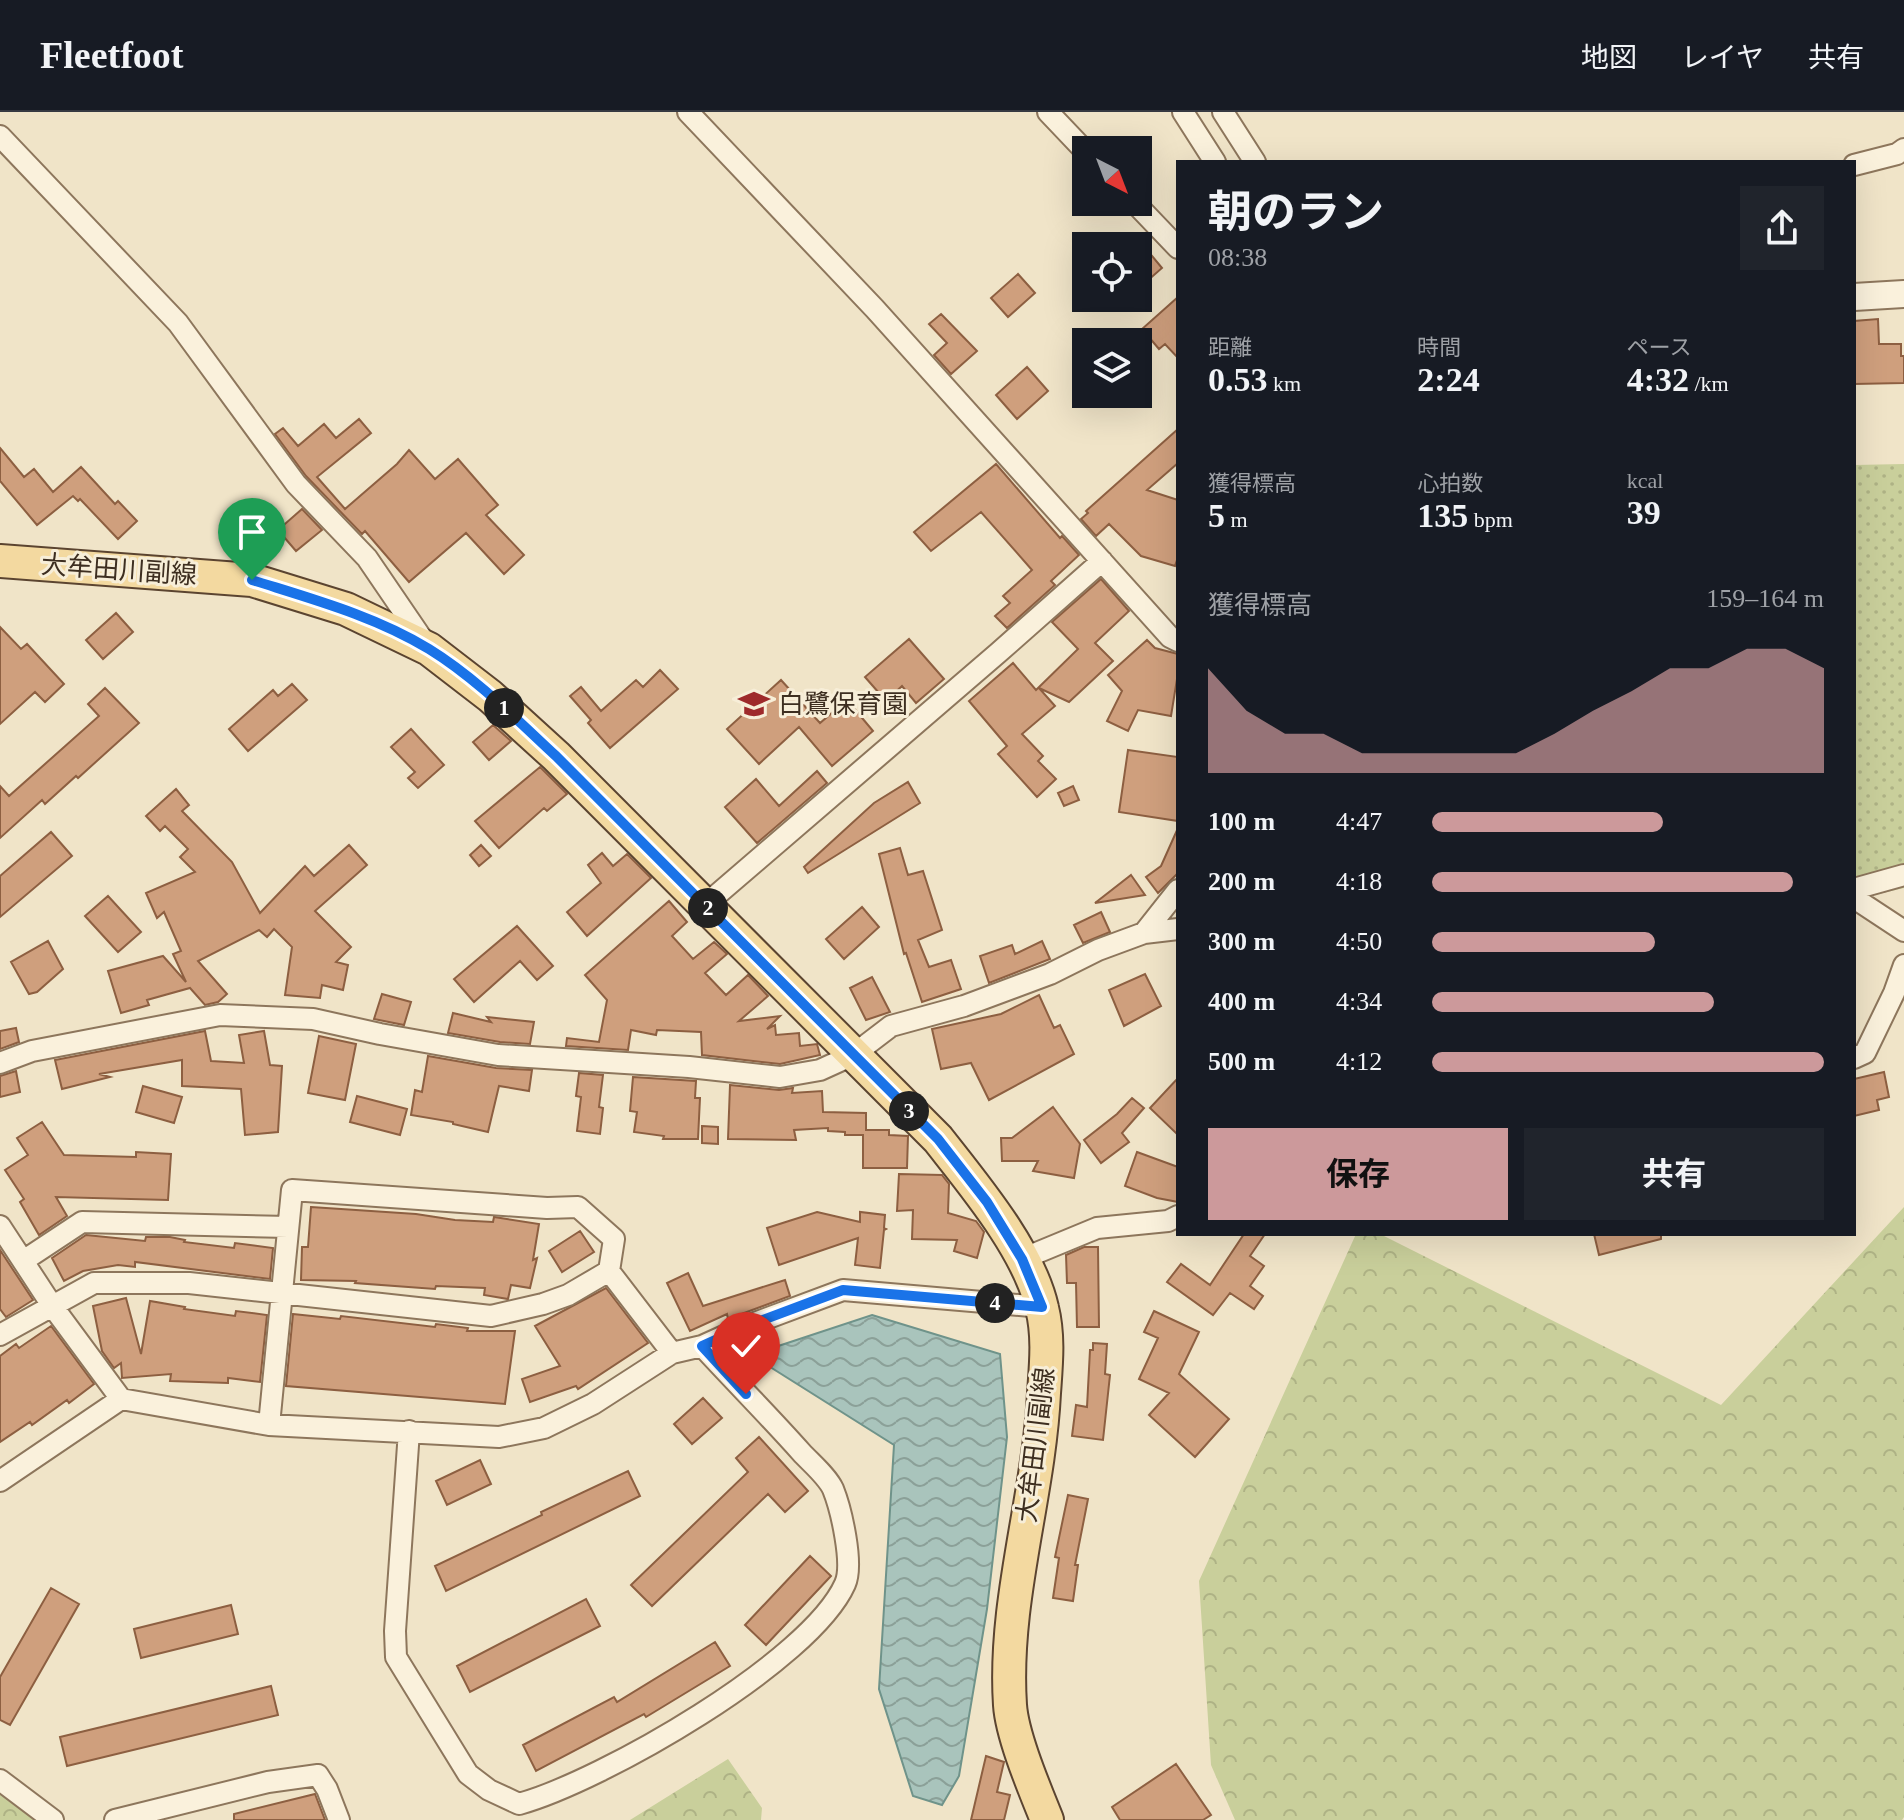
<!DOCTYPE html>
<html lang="ja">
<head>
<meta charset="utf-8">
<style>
  body { margin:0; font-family:"Times New Roman","Noto Sans JP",serif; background:#20242c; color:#f1f3f6; height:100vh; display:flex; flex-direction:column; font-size:30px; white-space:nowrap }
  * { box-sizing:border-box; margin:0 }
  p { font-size:26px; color:#9ea1a6 }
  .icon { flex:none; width:44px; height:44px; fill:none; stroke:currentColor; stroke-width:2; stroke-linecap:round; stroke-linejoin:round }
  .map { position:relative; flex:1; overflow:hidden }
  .panel { position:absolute; left:1176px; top:48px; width:680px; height:1076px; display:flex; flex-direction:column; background:#171b24; border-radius:0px; box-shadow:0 8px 32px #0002 }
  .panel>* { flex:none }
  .needle { width:52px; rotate:138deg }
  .buttons { position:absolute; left:1072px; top:24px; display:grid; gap:16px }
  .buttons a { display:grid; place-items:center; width:80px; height:80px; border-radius:0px; background:#171b24; box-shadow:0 8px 32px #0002; font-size:40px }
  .pin { position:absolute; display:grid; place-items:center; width:68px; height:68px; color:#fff; margin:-82px -34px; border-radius:50% 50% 50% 0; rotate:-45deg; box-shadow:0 0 8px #0007 }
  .pin .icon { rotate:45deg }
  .km { position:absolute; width:40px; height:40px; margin:-20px; border-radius:50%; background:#222; color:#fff; font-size:22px; line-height:40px; text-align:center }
  .round { display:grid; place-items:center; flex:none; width:84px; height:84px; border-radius:0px; background:#20242c }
  .headline { display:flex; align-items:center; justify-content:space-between; height:136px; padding:0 32px }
  h1 { font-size:44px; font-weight:700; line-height:60px }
  .metrics { display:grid; grid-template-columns:repeat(3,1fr); gap:12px; height:136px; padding:8px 32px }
  .metrics div { display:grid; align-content:center }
  .metrics b { font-size:34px; font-weight:700 }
  .metrics small { font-size:22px; font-weight:400 }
  .metrics p { font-size:22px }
  .chart { height:224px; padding:16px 32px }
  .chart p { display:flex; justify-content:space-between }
  .chart svg { width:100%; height:144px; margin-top:8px; fill:#cc999b; opacity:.7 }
  .cta { display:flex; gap:16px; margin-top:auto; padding:16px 32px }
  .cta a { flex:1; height:92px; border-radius:0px; background:#cc999b; color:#111; font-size:32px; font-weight:700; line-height:92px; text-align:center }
  .cta a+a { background:#20242c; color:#f1f3f6 }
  ul { padding:0 32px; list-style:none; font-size:26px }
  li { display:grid; grid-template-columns:128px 96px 1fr; align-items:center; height:60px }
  li i { height:20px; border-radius:10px; background:#cc999b }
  header { display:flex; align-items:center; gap:48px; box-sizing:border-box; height:112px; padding:0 40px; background:#171b24; border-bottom:2px solid #363941 }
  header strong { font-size:38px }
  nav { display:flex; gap:44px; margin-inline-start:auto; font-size:28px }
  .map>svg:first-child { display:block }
  .forest { fill:url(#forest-crowns) }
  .park { fill:url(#park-dots) }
  .water { fill:url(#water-waves); stroke:#6f938a; stroke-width:2 }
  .building { fill:#cf9f7d; stroke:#8d5f41; stroke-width:2 }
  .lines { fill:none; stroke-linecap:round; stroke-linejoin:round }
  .minor-casing { stroke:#8d765c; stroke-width:24 }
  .tertiary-casing { stroke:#8d765c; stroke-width:30 }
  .primary-casing { stroke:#5b4430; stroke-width:36 }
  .minor { stroke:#faf1dc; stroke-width:20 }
  .tertiary { stroke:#faf1dc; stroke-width:26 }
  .primary { stroke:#f3d9a0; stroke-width:32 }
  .route-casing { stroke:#fff; stroke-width:16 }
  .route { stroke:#1a73e8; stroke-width:10 }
  .labels { text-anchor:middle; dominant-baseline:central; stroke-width:6; stroke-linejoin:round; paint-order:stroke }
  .street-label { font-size:26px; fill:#3d2e20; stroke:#f7eed8 }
  .poi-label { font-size:26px; fill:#3d2e20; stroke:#f7eed8; text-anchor:start }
</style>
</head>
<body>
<header>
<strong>Fleetfoot</strong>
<nav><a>地図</a><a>レイヤ</a><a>共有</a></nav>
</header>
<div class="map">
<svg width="1904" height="1708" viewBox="0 0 1904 1708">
  <defs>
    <pattern id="forest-crowns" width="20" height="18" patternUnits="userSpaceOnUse" patternTransform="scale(2)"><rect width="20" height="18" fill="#c9cf9b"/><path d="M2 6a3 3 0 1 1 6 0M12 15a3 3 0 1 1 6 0" fill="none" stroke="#aeb285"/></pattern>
    <pattern id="park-dots" width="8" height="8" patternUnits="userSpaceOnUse" patternTransform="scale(2)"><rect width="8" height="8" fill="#c9cf9b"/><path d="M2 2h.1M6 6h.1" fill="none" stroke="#aeb285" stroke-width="1.8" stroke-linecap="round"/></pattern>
    <pattern id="water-waves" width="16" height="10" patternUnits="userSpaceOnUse" patternTransform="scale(2)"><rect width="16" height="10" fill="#a9c4bc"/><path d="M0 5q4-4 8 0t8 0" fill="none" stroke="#8ba098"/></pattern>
  </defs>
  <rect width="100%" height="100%" fill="#f0e4c8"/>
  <path class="forest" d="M1904,1095V1705L1902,1708H1235L1211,1653L1199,1469L1356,1122H1380L1721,1293Z
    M728,1647L762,1696L761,1708H630Z
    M0,1669L56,1708H0Z"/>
  <path class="park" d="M1904,352V776L1870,784L1854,778V353Z"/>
  <path class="water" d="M872,1203L1000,1242L1007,1325L987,1497L959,1664L942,1693L913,1684L879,1577L894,1333L751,1243Z"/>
  <path class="building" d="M1138,127L1162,156L1138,177Z
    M1018,162L1035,181L1008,205L991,186Z
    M1178,185V246L1165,232L1159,237L1142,217Z
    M941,202L977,239L951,262L934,243L947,231L929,212Z
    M1878,207L1879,232H1901V244H1904V271L1854,272V209Z
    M1027,255L1048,279L1017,307L996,283Z
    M359,307L371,321L317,365L345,397L397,352L409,338L435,367L458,347L498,393L486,403L524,443L504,462L466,421L409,470L365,419L362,422L306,364L275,322L283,316L298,334L324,312L336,326Z
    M1178,317V351L1147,378L1178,388V445L1175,454L1141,444L1109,412L1096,424L1081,407L1088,401L1086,399Z
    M0,336L24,365L34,357L53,380L81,355L115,392L118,389L137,409L118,427L80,387L78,389L73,384L37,413L0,369Z
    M996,352L1060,426L1062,424L1079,443L1051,469L1055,473L1007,516L995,504L1010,491L1003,484L1032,458L981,400L931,439L914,420Z
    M302,397L322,418L296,439L278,418Z
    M1101,467L1129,499L1095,531L1113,549L1069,590L1039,576L1055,594L1022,622L1043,644L1038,649L1056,667L1037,685L998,642L1007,634L969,589L1013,551L1036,578L1078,537L1052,510Z
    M116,501L133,520L103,547L86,528Z
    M0,515L21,537L27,532L64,572L45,590L35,580L0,612Z
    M909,527L944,567L916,591L902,574L886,589L865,565Z
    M1147,528L1155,536L1178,542V561L1171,604L1138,598L1128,619L1107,609L1122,579L1108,563Z
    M660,558L678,577L610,636L588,611L591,608L570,584L581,575L601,599L636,568L643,575Z
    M781,568L820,611L847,588L873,619L832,654L799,615L759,652L727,617Z
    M292,572L307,588L248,639L229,617L273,578L278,584Z
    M105,576L139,611L78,666L76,664L45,692L42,688L0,726V674L9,684L99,604L88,592Z
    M493,613L511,629L489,648L473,630Z
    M411,617L444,653L418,676L408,666L415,660L391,635Z
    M1128,638L1178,645V709L1119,700Z
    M540,655L567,682L547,699L544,696L499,736L475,709Z
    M817,659L827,671L757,731L725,695L756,667L779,694Z
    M908,670L920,691L808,761L804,755L874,691Z
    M1073,674L1079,688L1064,694L1058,681Z
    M176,677L189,693L182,699L232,750L260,801L305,754L314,764L349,733L367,753L315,799L351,835L336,850L348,853L343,878L322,873L320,886L285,883L292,835L274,817L267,825L259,818L198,849L227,882L218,890L205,893L190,876L147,888L149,893L121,901L108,859L163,844L186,870L173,842L181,839L164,800L157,806L146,781L195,760L180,745L188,737L165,714L160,719L146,704Z
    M1178,716V761L1158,781L1146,765L1161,754Z
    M51,720L72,744L0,805V764Z
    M481,733L491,744L479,754L470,743Z
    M900,736L908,763L923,759L942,818L918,828L929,855L951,848L961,877L922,890L906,841L904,842L879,742Z
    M602,741L613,754L627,742L651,766L587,824L567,800L601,771L588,753Z
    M1131,763L1145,783L1095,791Z
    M108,784L141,820L118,840L85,804Z
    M669,789L687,810L672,824L693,847L714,830L727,842L705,861L726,883L748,863L768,884L739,909L780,904L767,917L775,913L776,923L799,921L800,934L817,932L820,943L780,952L702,943L701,920L657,918L656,923L631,918L628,938L566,934L567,926L599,930L607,888L585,863Z
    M862,795L879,815L844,847L826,827Z
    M1101,800L1110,820L1083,831L1074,813Z
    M517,814L553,854L537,868L520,849L474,890L454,867Z
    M48,829L63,857L37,880L29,882L11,850Z
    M1042,829L1050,847L989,871L980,844L1012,833L1015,842Z
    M1145,862L1161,894L1124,914L1109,878Z
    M872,865L890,900L866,908L850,876Z
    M382,882L411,890L404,913L374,907Z
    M1039,883L1054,916L1060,913L1074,942L989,988L971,951L941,957L932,917L1001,902Z
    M453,901L491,910L487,905L534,910L530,932L500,930L448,921Z
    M16,916L19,930L0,937V919Z
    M205,919L211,949L244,951L239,923L264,919L270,953L282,954L278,1020L245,1023L241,977L182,974V948L99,962L110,965L62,977L55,948Z
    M319,924L356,932L345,988L308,981Z
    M428,944L496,956L532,958L529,979L499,974L488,1020L453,1012V1010L411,1003L415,978L422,980Z
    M16,959L20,980L0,985V964Z
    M1884,960L1889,985L1877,988L1879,998L1854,1004V967Z
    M579,961L603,963L599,995L603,996L600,1022L577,1019L581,985L576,984Z
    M633,965L696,969L695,986H700L698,1027H663L664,1024L634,1020L637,1000L630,999Z
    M1178,966V1023L1150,996Z
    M730,973L779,978L793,976L792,981L822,979L823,1000L866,1001V1018H889V1023L908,1024L907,1056H863V1023H845V1020L828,1019V1016L794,1018L796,1028L728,1027Z
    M143,974L182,985L174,1011L136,1000Z
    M357,984L407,997L400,1023L350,1010Z
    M1132,986L1144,996L1122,1021L1129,1030L1101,1051L1084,1028L1117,1002Z
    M1053,995L1080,1032L1074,1066L1033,1059L1038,1049H1002L1001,1026H1012Z
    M42,1010L64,1043L136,1045V1040L171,1042L168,1088L56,1085L67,1104L39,1123L20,1090L24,1087L5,1058L28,1043L17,1026Z
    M702,1014L718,1015V1032L702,1031Z
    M1137,1040L1178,1055V1090L1157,1086L1125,1074Z
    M899,1062L942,1063L949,1072L948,1101L976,1109L984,1120L977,1146L954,1139L957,1128L912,1127L913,1098L897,1099Z
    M311,1095L416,1102L455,1108L493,1110L494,1105L539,1112L533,1148L537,1146L530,1176L511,1173L508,1187L484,1183L485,1176L436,1174L435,1177L355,1171L356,1169L301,1168L302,1135H308Z
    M817,1100L860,1110V1100L885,1103L884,1116L886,1117L884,1118L880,1156L855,1153L858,1126L779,1153L767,1116Z
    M580,1119L594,1140L562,1160L549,1139Z
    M1244,1122H1265L1250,1144L1264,1154L1250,1174L1263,1184L1254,1197L1230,1181L1213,1203L1167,1170L1181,1152L1210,1173Z
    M1594,1122H1661V1127L1599,1143Z
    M86,1123L145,1129L146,1125H170L185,1128L184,1130L234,1136L235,1131L273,1136L270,1167L135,1150V1155L118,1153L83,1159L64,1169L52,1146Z
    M1084,1135H1098L1099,1215H1077L1076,1171H1067L1066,1143Z
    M0,1138L33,1188L6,1205L0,1197Z
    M688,1161L703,1194L785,1168L790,1184L728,1207L727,1202L690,1219L667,1171Z
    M606,1176L648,1231L578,1277L576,1274L530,1290L522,1267L560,1254L535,1214Z
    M126,1186L141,1242L150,1189L185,1195L184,1197L235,1204L236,1199L267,1203L260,1270L228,1266V1271L170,1269L171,1262L122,1266L121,1251L114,1256L102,1239L93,1194Z
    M1154,1199L1199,1220L1179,1262L1229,1307L1195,1345L1149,1303L1169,1281L1139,1267L1158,1226L1144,1220Z
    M293,1202L340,1207L341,1204L435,1215L436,1212L468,1216L467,1219H515L505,1292L286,1274Z
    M51,1214L94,1272L69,1291L67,1288L32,1313L30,1310L0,1330V1244L16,1232L19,1236Z
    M1093,1231L1107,1232L1105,1262L1110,1263L1103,1328L1072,1324L1076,1293L1087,1295L1090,1238H1093Z
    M703,1286L722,1306L692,1332L674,1312Z
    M759,1325L808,1379L785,1400L768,1382L652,1494L631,1473L748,1360L736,1346Z
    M480,1348L491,1372L447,1393L436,1369Z
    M628,1359L640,1384L446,1479L435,1454L542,1403L541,1400Z
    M1068,1383L1088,1387L1075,1453H1078L1073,1489L1053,1486L1059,1446L1055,1445Z
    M810,1444L831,1464L766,1533L745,1513Z
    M51,1476L79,1492L10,1613L0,1608V1565Z
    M586,1487L600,1514L470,1580L457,1554Z
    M231,1493L238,1522L141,1546L134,1517Z
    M715,1530L730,1554L646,1605L644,1602L536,1659L523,1633L614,1585L617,1590Z
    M271,1574L278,1603L67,1654L60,1625Z
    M986,1644L1004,1650L997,1680L1010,1683L1004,1708H971Z
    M1176,1652L1211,1703L1203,1708H1120L1112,1695Z
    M315,1682L325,1708H234V1702Z"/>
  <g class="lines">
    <defs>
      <path id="minor" d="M688,0L875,197L1170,525L1178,529
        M1048,0L1086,40
        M1183,0L1215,50
        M1223,0L1255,50
        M0,24L178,211L296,372L367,446L427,534
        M1854,53L1897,42L1904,37
        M1134,90L1178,136
        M1854,777L1904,763
        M1854,786L1904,819
        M705,793L998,541L1102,449
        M1144,821L1178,778
        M1854,946L1865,941L1894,881L1904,853
        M0,951L32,939L220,903L313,907L380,922L498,943L689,955L780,965L820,958L853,943L891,914L964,894L1050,862L1098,838L1144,821L1178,817
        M0,1114L53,1195L121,1287L269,1313L499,1325L544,1316L593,1292L672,1241L702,1234L744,1215L843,1178L1042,1195
        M1022,1147L1097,1116L1168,1109L1178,1104
        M23,1149L82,1110L288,1115
        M0,1223L94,1171H189L491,1204L543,1192L568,1183L609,1159
        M269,1313L292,1078L547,1096L578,1095L614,1127L609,1159L672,1241
        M409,1319L395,1519L396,1545L468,1662L489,1678L519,1692C602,1669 810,1550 845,1472C854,1452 841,1397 833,1377C827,1364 811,1351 801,1340C769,1304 735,1270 702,1234
        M0,1369L121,1287
        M0,1668L53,1708
        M115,1708L268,1670L318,1663L327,1677L339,1708"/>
      <path id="tertiary" d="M1854,185L1904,182"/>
      <path id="primary" d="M0,449L252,468L346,497L429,537L490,584L556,644L938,1027C974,1073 1029,1138 1042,1196C1049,1224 1046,1253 1044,1281C1039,1385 1003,1488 1010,1593C1012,1624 1035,1678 1047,1708"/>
    </defs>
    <use href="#minor" class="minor-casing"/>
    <use href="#tertiary" class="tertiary-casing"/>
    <use href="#primary" class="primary-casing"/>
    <use href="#minor" class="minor"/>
    <use href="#tertiary" class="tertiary"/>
    <use href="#primary" class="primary"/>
  </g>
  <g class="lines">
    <defs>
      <path id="route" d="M252,468C312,487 375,504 429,537C476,566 516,607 556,644L938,1027L987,1090L1022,1147L1042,1195L843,1178L744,1215L702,1234L746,1282"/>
    </defs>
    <use href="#route" class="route-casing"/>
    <use href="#route" class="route"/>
  </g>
  <defs>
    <symbol id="school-bare" viewBox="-9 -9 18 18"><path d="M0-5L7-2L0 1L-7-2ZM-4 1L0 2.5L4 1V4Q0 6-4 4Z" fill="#9e2a2b" stroke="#f7eed8" stroke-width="2.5" paint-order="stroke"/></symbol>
  </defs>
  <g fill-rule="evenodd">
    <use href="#school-bare" x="732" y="570" width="44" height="44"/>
  </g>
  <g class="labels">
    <g class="street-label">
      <text transform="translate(119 458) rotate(4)">大牟田川副線</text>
      <text transform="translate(1036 1333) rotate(-83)">大牟田川副線</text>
    </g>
    <g class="poi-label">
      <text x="778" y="592">白鷺保育園</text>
    </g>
  </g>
</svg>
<div class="buttons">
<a><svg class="needle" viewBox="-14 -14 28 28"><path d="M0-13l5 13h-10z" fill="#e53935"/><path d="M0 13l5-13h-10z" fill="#9ea1a6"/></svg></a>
<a><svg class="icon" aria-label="locate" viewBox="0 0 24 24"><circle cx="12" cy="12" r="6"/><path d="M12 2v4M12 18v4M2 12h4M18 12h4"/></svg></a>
<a><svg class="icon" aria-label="layers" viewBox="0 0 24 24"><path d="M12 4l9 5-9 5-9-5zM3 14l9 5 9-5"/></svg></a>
</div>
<div class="pin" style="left:252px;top:468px;background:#1e9e55"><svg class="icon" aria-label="arrive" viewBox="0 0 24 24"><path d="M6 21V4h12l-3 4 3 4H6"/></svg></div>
<div class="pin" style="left:746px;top:1282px;background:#d93025"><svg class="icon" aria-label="check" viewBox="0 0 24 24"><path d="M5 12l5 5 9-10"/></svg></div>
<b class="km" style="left:504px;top:596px">1</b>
<b class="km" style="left:708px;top:796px">2</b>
<b class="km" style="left:909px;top:999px">3</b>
<b class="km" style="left:995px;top:1191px">4</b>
<section class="panel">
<div class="headline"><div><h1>朝のラン</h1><p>08:38</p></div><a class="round"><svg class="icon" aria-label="share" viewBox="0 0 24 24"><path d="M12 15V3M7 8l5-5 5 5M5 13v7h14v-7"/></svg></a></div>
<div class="metrics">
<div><p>距離</p><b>0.53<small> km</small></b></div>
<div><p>時間</p><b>2:24</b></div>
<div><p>ペース</p><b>4:32<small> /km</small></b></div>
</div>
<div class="metrics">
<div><p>獲得標高</p><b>5<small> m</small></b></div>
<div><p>心拍数</p><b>135<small> bpm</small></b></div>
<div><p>kcal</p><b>39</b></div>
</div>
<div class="chart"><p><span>獲得標高</span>159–164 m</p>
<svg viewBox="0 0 160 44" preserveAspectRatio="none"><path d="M0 44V12L10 25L20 32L30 32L40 38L50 38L60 38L70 38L80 38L90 32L100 25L110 19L120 12L130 12L140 6L150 6L160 12V44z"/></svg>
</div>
<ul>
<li><b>100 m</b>4:47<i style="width:59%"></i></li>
<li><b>200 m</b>4:18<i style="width:92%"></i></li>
<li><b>300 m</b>4:50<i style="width:57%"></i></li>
<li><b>400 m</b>4:34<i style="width:72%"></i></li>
<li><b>500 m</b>4:12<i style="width:100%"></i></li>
</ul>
<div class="cta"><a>保存</a><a>共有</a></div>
</section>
</div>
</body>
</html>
